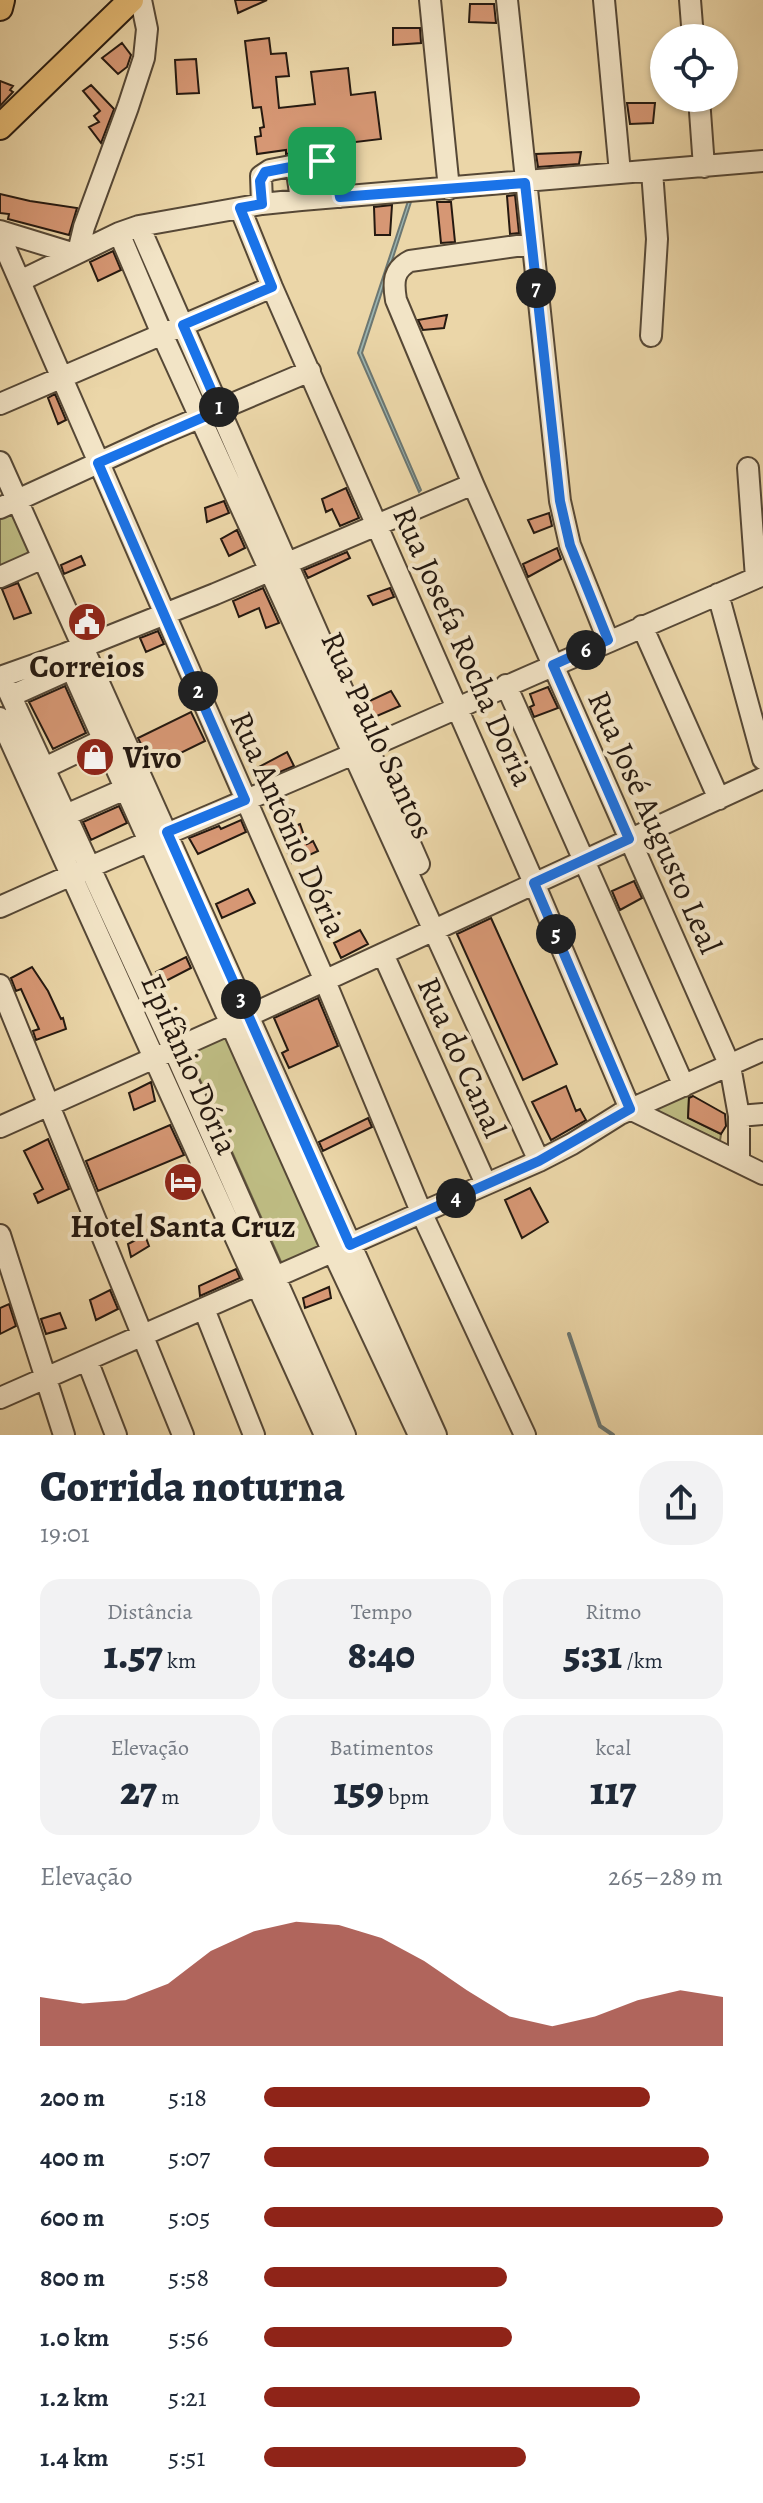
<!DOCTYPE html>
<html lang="pt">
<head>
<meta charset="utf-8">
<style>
  body { margin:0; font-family:Alegreya,serif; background:#f2f2f3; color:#1f2937; height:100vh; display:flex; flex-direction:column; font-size:30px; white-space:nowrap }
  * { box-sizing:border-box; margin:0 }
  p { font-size:26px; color:#747a83 }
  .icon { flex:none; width:44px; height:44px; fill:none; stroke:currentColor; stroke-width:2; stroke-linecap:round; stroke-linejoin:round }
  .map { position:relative; height:1435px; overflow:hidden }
  .panel { display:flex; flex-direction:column; background:#fff; flex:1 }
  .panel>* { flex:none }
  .controls { position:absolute; left:650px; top:24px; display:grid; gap:16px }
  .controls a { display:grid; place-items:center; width:88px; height:88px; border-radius:50%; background:#fff; box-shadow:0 2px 6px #0004; font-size:40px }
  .pin { position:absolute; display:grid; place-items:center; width:68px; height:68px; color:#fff; margin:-34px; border-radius:16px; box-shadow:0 4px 12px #0006 }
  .km { position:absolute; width:40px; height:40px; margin:-20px; border-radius:50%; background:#222; color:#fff; font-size:22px; line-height:40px; text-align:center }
  .round { display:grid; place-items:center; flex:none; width:84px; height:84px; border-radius:32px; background:#f2f2f3 }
  .headline { display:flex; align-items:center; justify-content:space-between; height:136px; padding:0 40px }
  h1 { font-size:44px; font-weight:800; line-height:60px }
  .figures { display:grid; grid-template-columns:repeat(3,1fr); gap:12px; height:136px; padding:8px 40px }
  .figures div { display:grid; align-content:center; border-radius:20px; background:#f2f2f3; text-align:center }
  .figures b { font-size:40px; font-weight:800 }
  .figures small { font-size:22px; font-weight:400 }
  .figures p { font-size:22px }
  .chart { height:224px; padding:16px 40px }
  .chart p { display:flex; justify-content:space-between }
  .chart svg { width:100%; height:144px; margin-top:8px; fill:#8f2418; opacity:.7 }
  ul { padding:0 40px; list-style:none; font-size:26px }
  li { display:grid; grid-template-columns:128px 96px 1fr; align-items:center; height:60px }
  li i { height:20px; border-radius:10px; background:#8f2418 }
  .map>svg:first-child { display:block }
  .green { fill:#bebc83; stroke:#726a4a; stroke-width:2 }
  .water { fill:#9cb6b3; stroke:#6c7772; stroke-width:2 }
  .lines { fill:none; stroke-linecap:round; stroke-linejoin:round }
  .stream { stroke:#6c7772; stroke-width:4 }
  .building { fill:#d69774; stroke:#251910; stroke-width:2 }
  .minor-casing { stroke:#564836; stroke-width:24 }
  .major-casing { stroke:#251910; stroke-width:28 }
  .minor { stroke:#f2e4c6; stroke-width:20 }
  .major { stroke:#e6bb74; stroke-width:24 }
  .route-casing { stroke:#fff; stroke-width:16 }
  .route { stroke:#1a73e8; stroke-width:10 }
  .labels { text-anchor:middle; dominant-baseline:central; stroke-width:8; stroke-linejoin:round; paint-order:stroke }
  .street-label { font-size:32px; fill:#251910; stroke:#f2e4c6 }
  .poi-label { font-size:32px; font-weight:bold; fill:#251910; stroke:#f2e4c6 }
</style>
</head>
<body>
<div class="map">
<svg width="763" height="1435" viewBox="0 0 763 1435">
  <rect width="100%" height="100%" fill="#ebd6a8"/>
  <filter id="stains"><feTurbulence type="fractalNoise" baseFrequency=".0025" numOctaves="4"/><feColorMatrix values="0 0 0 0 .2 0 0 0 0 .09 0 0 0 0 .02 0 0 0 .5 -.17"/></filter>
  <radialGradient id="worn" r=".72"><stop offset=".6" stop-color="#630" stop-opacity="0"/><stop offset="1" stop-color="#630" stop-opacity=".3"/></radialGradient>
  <path class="green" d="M15,513L33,555L0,569V519Z
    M230,1032L324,1245L282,1264L188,1053Z
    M689,1094L688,1118L721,1134L720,1141L650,1108Z"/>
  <path class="water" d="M409,198L412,199L362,353L421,490L419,492L358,353Z"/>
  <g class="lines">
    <path class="stream" d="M569,1334L600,1426L613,1435"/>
  </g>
  <path class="building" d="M235,0H267L238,13Z
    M470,4H494L496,23L469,22Z
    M393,28H420L421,43L393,45Z
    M269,38L271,54L286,53L289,76L276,77L279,108L315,104L311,72L348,68L351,95L375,92L381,139L306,148V150L286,154V150L257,154L255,137L261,136L260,128L264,127L261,107L253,108L245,41Z
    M122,43L131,55L127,67L118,74L102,58Z
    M196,59L199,93L177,94L175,60Z
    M0,81L13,86L10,90L13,92L0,106Z
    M91,85L114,109L101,143L89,127L99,122L94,116L100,111L83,91Z
    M627,103H655L653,123L630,124Z
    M581,152L579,164L538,167L536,154Z
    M0,194L30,201L77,208L69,235L8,219L9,214L0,213Z
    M515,195L519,233L510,234L507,196Z
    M437,202H451L455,242L441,243Z
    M392,205L390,235H375L374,207Z
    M113,251L121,270L98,281L90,262Z
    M447,315L444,328L423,330L418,320Z
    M55,394L66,420L58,424L48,398Z
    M346,488L359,518L340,526L332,509L326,512L322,499Z
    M224,501L229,513L207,522L205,508Z
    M549,513L552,526L534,533L528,520Z
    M237,530L245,548L229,556L221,539Z
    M557,548L561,559L528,577L523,564Z
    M347,552L350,558L308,578L304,570Z
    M81,556L85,565L64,574L61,565Z
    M18,583L31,613L14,619L2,589Z
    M263,588L279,623L266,628L259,608L239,617L233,601Z
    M390,588L394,597L373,605L368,596Z
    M158,631L164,644L146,652L140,638Z
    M65,686L86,733L53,749L29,702Z
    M548,687L558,708L534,717L530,707L534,705L530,694Z
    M391,691L400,706L370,719L363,704Z
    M191,712L205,741L152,767L138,738Z
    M287,752L294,766L261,780L257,768Z
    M119,806L127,823L91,840L83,822Z
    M241,820L246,832L198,854L189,838L219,826L221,829Z
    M300,824L307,844L313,841L318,851L292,863L279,832Z
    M634,881L642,898L620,910L612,891Z
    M248,889L255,903L222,918L216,904Z
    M491,918L557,1064L523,1080L457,934Z
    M360,930L368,944L341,958L334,943Z
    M186,957L191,968L160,984L156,972Z
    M32,967L48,991L61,1019L63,1018L66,1029L36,1040L33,1031L39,1029L21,989L16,991L11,978Z
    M318,998L338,1046L289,1068L282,1053L288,1050L274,1018Z
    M151,1082L155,1101L134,1110L129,1093Z
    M566,1086L576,1111L580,1109L586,1120L551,1140L532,1102Z
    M693,1096L725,1114L726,1126L721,1134L688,1118L689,1098Z
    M368,1118L372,1127L323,1151L319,1142Z
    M170,1125L184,1155L98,1191L86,1161Z
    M48,1139L69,1189L38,1203L34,1194L43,1189L24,1151Z
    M192,1173L196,1182L170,1194L166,1185Z
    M530,1188L548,1222L522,1238L505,1200Z
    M145,1235L149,1246L131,1257L128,1244Z
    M236,1269L240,1278L200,1296L199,1286Z
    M329,1287L331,1298L305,1308L303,1298Z
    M110,1290L118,1309L96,1320L90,1300Z
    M9,1304L16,1326L0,1334V1308Z
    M60,1313L66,1328L46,1334L41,1319Z"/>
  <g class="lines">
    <defs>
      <path id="minor" d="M430,0L449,189
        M507,0L560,501L570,545L608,640
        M604,0L620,173
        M690,0L693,38
        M699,98L704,167
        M301,200L296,165C335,159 333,159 340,197
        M262,204L261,176L270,170L296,165
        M240,208L272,287L534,883L630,1109
        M139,226L419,864
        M0,231L75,254
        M119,233L162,334L539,1161
        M0,236L325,981L422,1214L525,1435
        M531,244L410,261C393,270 393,282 396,300L473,484L730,1066L739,1116V1161
        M78,252L84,227L128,107L144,58L147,29L141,0
        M20,281L119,233L139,226L262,204L301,200L763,161
        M651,336L657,239L652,171
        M0,404L272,287
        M0,462L43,558L0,577
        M748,468L756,578
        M0,508L159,435L310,371
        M43,558L436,1435
        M718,594L763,759
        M642,626L719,799
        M65,654L333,1252L419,1435
        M0,677L65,654L215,594L473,484
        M2,677L174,1050L345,1435
        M506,685L684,1086
        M11,696L71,669
        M0,718L325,1435
        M34,773L113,735
        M66,815L125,789
        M0,907C116,854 234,806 351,755C488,694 625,634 763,575
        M383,954L486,1184
        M0,985L183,1435
        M630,1109L763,1174
        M739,1116L763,1114
        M0,1127L248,1016L763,778
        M0,1235L64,1435
        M204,1309L254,1435
        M87,1360L116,1435
        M0,1398L539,1161L572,1144L620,1114L763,1050"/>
      <path id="major" d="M0,8L2,0
        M0,127L131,0"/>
    </defs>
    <use href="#minor" class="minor-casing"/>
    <use href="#major" class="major-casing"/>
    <use href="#minor" class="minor"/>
    <use href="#major" class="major"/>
  </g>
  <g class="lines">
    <defs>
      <path id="route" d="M322,161L327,162L335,170L340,197L525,183L560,501L570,545L608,640L553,665L629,839L534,883L630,1109L539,1161L350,1245L167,832L245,800L98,463L220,410L183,325L272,287L240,208L262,204L260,181L265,172Z"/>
    </defs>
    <use href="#route" class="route-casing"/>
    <use href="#route" class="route"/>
  </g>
  <defs>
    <symbol id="civic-disc" viewBox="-11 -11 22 22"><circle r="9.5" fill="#8f2418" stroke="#f2e4c6"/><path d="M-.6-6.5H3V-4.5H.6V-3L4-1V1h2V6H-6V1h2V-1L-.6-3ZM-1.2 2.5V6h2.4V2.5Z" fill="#fff"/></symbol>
    <symbol id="shop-disc" viewBox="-11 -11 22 22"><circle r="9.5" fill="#8f2418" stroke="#f2e4c6"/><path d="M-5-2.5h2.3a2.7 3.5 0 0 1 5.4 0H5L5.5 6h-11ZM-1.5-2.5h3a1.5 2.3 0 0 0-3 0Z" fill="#fff"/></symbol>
    <symbol id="hotel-disc" viewBox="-11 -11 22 22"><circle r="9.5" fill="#8f2418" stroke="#f2e4c6"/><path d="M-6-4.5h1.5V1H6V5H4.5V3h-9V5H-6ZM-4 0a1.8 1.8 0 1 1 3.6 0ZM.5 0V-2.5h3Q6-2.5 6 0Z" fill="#fff"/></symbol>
  </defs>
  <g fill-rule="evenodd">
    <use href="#civic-disc" x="65" y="600" width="44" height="44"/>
    <use href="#shop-disc" x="73" y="735" width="44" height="44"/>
    <use href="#hotel-disc" x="161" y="1160" width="44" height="44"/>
  </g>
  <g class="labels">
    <g class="street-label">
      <text transform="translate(464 646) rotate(66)">Rua Josefa Rocha Doria</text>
      <text transform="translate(378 735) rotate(65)">Rua Paulo Santos</text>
      <text transform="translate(655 822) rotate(66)">Rua José Augusto Leal</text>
      <text transform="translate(289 824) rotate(66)">Rua Antônio Dória</text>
      <text transform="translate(462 1057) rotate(66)">Rua do Canal</text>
      <text transform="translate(190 1064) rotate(66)">Epifânio Dória</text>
    </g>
    <g class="poi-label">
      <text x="87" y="666">Correios</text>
      <text x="123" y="757" text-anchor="start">Vivo</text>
      <text x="183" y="1226">Hotel Santa Cruz</text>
    </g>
  </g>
  <rect width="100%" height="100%" filter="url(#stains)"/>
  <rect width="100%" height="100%" fill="url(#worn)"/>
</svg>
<div class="controls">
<a><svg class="icon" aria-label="locate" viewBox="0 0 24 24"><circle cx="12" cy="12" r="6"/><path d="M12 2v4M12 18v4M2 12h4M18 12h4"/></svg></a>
</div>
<div class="pin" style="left:322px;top:161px;background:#1e9e55"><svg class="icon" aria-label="arrive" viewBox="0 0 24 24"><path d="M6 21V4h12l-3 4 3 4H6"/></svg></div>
<b class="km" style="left:219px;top:407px">1</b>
<b class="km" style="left:198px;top:691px">2</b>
<b class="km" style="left:241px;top:999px">3</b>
<b class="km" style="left:456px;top:1198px">4</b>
<b class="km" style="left:556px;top:934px">5</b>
<b class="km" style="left:586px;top:650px">6</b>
<b class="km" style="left:536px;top:288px">7</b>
</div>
<section class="panel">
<div class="headline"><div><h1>Corrida noturna</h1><p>19:01</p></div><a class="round"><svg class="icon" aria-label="share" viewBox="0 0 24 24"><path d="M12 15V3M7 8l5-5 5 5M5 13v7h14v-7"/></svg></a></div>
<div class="figures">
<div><p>Distância</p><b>1.57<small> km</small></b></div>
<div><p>Tempo</p><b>8:40</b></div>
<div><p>Ritmo</p><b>5:31<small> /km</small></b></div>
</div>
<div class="figures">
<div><p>Elevação</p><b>27<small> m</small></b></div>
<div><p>Batimentos</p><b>159<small> bpm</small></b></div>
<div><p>kcal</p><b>117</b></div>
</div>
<div class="chart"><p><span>Elevação</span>265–289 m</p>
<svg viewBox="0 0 160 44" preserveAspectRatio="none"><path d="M0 44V29L10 31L20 30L30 25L40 15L50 9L60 6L70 7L80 11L90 18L100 27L110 35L120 38L130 35L140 30L150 27L160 29V44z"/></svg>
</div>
<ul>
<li><b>200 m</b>5:18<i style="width:84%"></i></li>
<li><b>400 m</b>5:07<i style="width:97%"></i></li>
<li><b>600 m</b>5:05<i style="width:100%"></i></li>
<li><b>800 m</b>5:58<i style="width:53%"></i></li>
<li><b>1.0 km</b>5:56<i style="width:54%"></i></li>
<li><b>1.2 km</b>5:21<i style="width:82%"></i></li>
<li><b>1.4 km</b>5:51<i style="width:57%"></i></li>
</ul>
</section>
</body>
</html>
